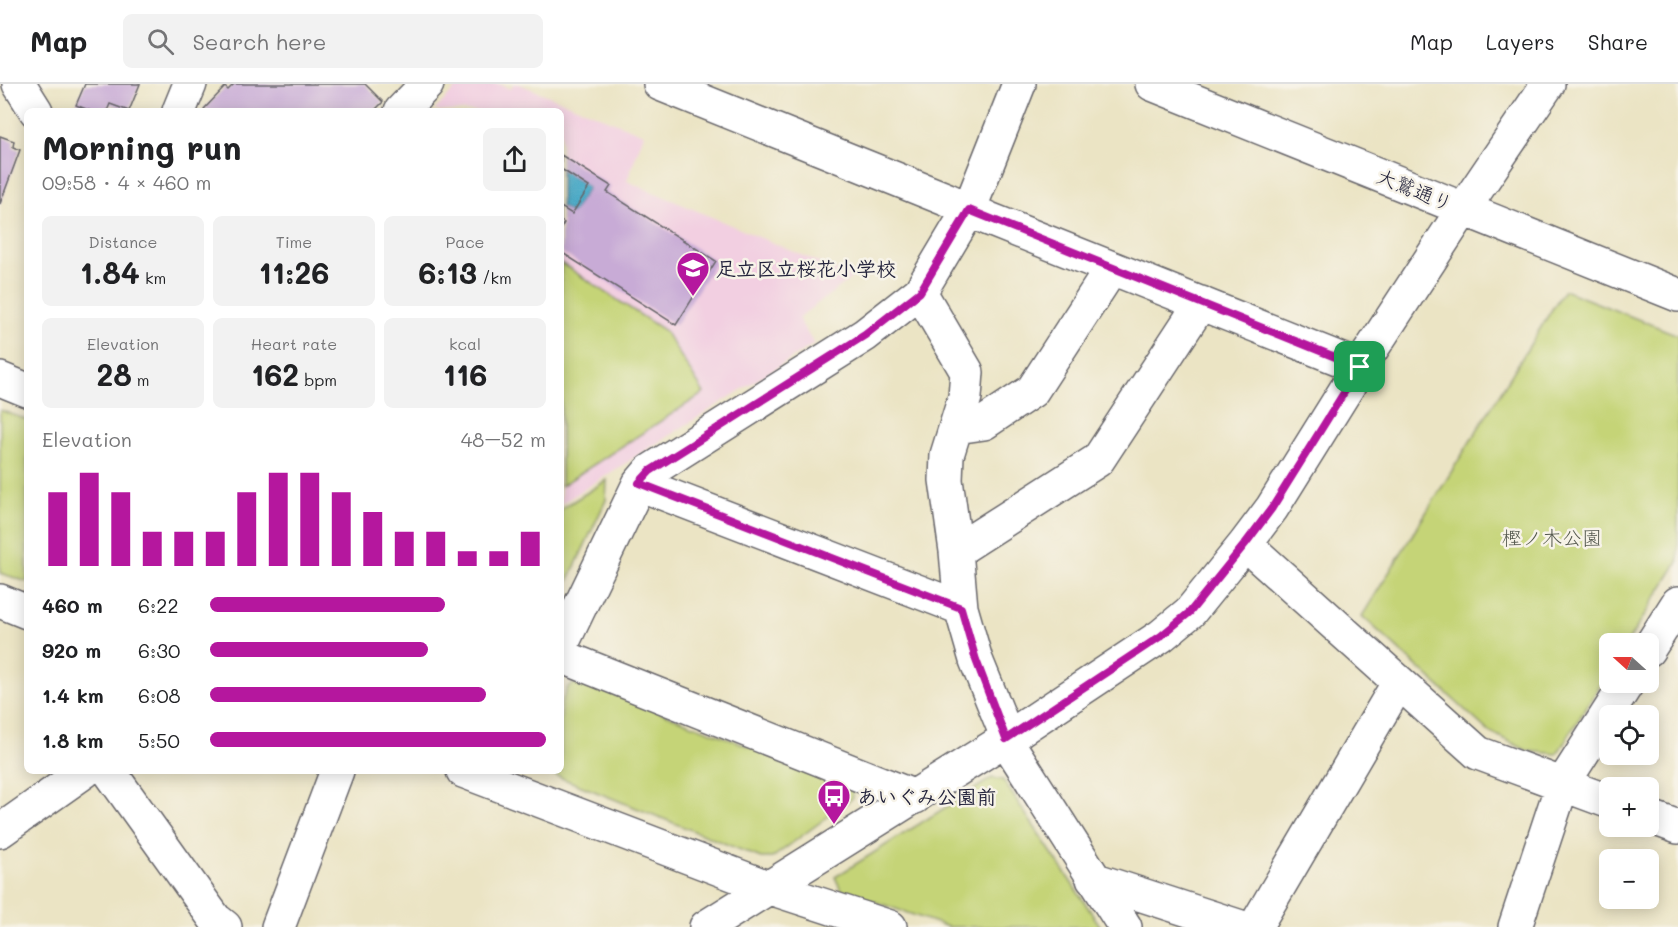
<!DOCTYPE html>
<html lang="en">
<head>
<meta charset="utf-8">
<style>
  body { margin:0; font-family:Mali,"Klee One",sans-serif; background:#f2f2f2; color:#202124; height:100vh; display:flex; flex-direction:column; font-size:22px; white-space:nowrap }
  * { box-sizing:border-box; margin:0 }
  p { font-size:20px; color:#757577 }
  .icon { flex:none; width:33px; height:33px; fill:none; stroke:currentColor; stroke-width:2; stroke-linecap:round; stroke-linejoin:round }
  .map { position:relative; flex:1; overflow:hidden }
  .details { position:absolute; left:24px; top:24px; width:540px; height:666px; display:flex; flex-direction:column; background:#fff; border-radius:9px; box-shadow:0 3px 15px #0003 }
  .details>* { flex:none }
  .needle { width:39px; rotate:291deg }
  .controls { position:absolute; left:1599px; top:549px; display:grid; gap:12px }
  .controls a { display:grid; place-items:center; width:60px; height:60px; border-radius:9px; background:#fff; box-shadow:0 3px 15px #0003; font-size:30px }
  .pin { position:absolute; display:grid; place-items:center; width:51px; height:51px; color:#fff; margin:-26px; border-radius:12px; box-shadow:0 3px 9px #0006 }
  .round { display:grid; place-items:center; flex:none; width:63px; height:63px; border-radius:9px; background:#f2f2f2 }
  .overview { display:flex; align-items:center; justify-content:space-between; height:102px; padding:0 18px }
  h1 { font-size:33px; font-weight:800; line-height:45px }
  .metrics { display:grid; grid-template-columns:repeat(3,1fr); gap:9px; height:102px; padding:6px 18px }
  .metrics div { display:grid; align-content:center; border-radius:9px; background:#f2f2f2; text-align:center }
  .metrics b { font-size:30px; font-weight:800 }
  .metrics small { font-size:16px; font-weight:400 }
  .metrics p { font-size:16px }
  .chart { height:168px; padding:12px 18px }
  .chart p { display:flex; justify-content:space-between }
  .chart svg { width:100%; height:108px; margin-top:6px; stroke:#b5179e; stroke-width:6 }
  ul { padding:0 18px; list-style:none; font-size:20px }
  li { display:grid; grid-template-columns:96px 72px 1fr; align-items:center; height:45px }
  li i { height:15px; border-radius:8px; background:#b5179e }
  header { display:flex; align-items:center; gap:36px; box-sizing:border-box; height:84px; padding:0 30px; background:#fff; border-bottom:2px solid #e0e0e0 }
  header strong { font-size:28px }
  nav { display:flex; gap:33px; margin-inline-start:auto; font-size:21px }
  .search { width:420px; height:54px; background:#f2f2f2; display:flex; align-items:center; gap:15px; box-sizing:border-box; padding:0 21px; border-radius:9px; color:#757577; font-size:22px }
  .map>svg:first-child { display:block }
  .built { fill:#f2cfe1 }
  .green { fill:#c5d477; stroke:#747b59; stroke-width:1.5 }
  .water { fill:#46a9c6; stroke:#346680; stroke-width:1.5 }
  .building { fill:#c8abd6 }
  .lines { fill:none; stroke-linecap:round; stroke-linejoin:round }
  .minor-casing { stroke:#68666b; stroke-width:36 }
  .major-casing { stroke:#68666b; stroke-width:36 }
  .minor { stroke:#fff; stroke-width:33 }
  .major { stroke:#fff; stroke-width:33 }
  .route-casing { stroke:#fff; stroke-width:12 }
  .route { stroke:#b5179e; stroke-width:8 }
  .labels { text-anchor:middle; dominant-baseline:central; stroke-width:5; stroke-linejoin:round; paint-order:stroke }
  .street-label { font-size:20px; fill:#22223b; stroke:#f7f3e8 }
  .poi-label { font-size:20px; font-weight:bold; fill:#22223b; stroke:#f7f3e8; text-anchor:start }
  .park-label { font-size:20px; fill:#53574d; stroke:#f7f3e8 }
</style>
</head>
<body>
<header>
<strong>Map</strong>
<div class="search"><svg class="icon" aria-label="search" viewBox="0 0 24 24"><circle cx="10" cy="10" r="6"/><path d="M15 15l6 6"/></svg>Search here</div>
<nav><a>Map</a><a>Layers</a><a>Share</a></nav>
</header>
<div class="map">
<svg width="1678" height="843" viewBox="0 0 1678 843">
  <rect width="100%" height="100%" fill="#f7f3e8"/>
  <filter id="ink" filterUnits="userSpaceOnUse"><feTurbulence type="fractalNoise" baseFrequency=".0167" numOctaves="2"/><feDisplacementMap in="SourceGraphic" scale="12" xChannelSelector="R" yChannelSelector="G"/><feConvolveMatrix kernelMatrix="1 2 1 2 8 2 1 2 1" color-interpolation-filters="sRGB"/></filter>
  <filter id="wash" filterUnits="userSpaceOnUse"><feTurbulence type="fractalNoise" baseFrequency=".008" numOctaves="4" result="noise"/><feDisplacementMap in="SourceGraphic" scale="24" xChannelSelector="R" yChannelSelector="G"/><feGaussianBlur stdDeviation="1.35" result="paint"/><feColorMatrix in="noise" values="0 0 0 0 0 0 0 0 0 0 0 0 0 0 0 0 0 1.4 0 .05"/><feComposite in="paint" operator="in"/></filter>
  <g filter="url(#wash)">
    <rect width="100%" height="100%" fill="#ebe4c4"/>
    <path class="built" d="M460,0H499L511,5L513,0H519L644,50L627,97L853,193L798,234L814,260L561,420V27H434Z"/>
    <path class="green" d="M561,179L665,247L704,309L561,402Z
      M1564,206L1678,251V478L1627,559L1610,560L1609,587L1557,670L1528,667L1488,647L1362,532Z
      M0,326L27,336V498L0,489Z
      M607,396L606,416L561,512V425Z
      M579,597L852,702L853,714L772,774H761L544,687H561V619L568,603Z
      M992,694L1003,696L1101,843H948L841,806L835,793Z"/>
    <path class="water" d="M561,85L589,103L572,130L561,123Z"/>
    <g id="blocks">
      <path class="building" d="M85,0H140L129,27L110,20L107,27H91L76,21Z
        M234,0H365L383,18L374,27H206L204,25L225,3L228,6Z
        M0,52L14,57L13,63L20,66L0,120Z
        M561,71L611,102L607,108L716,177L676,241L561,168V144L564,139L561,137V123L572,130L589,103L561,85Z"/>
    </g>
  </g>
  <g filter="url(#ink)">
    <use href="#blocks" fill-opacity="0" stroke="#68666b" stroke-width="1.5"/>
    <g class="lines">
      <defs>
        <path id="minor" d="M19,0L36,27
          M660,0L948,116L989,135L1360,283
          M1152,0L1678,211
          M179,27L190,0
          M401,27L427,0
          M920,208L967,288L965,313L947,371L946,396L956,467L961,524L976,576L1013,667L1125,843
          M0,295L27,306
          M956,343L984,339L1032,307L1112,184
          M639,400L961,524
          M1245,460L1478,669L1610,718
          M956,467L1098,376L1201,219
          M0,517L27,528
          M561,562L639,400L650,387L865,251L920,208L969,126L1019,0
          M1648,566L1678,519
          M561,572L915,713
          M109,687L215,835L225,843
          M463,687L767,803L890,843
          M1648,732L1678,743
          M0,747L85,687
          M1093,795L1241,843
          M278,843L337,687
          M706,843L1006,655L1161,552L1190,528L1245,460L1272,424L1360,283L1464,124
          M1255,843L1399,598
          M1515,843L1562,701L1628,598"/>
        <path id="major" d="M1464,124L1548,0"/>
      </defs>
      <use href="#minor" class="minor-casing"/>
      <use href="#major" class="major-casing"/>
      <use href="#minor" class="minor"/>
      <use href="#major" class="major"/>
    </g>
  </g>
  <g class="lines" filter="url(#ink)">
    <defs>
      <path id="route" d="M969,126L1360,283L1272,424L1245,460L1190,528L1161,552L1006,655L976,576L961,524L639,399L650,387L865,251L920,208Z"/>
    </defs>
    <use href="#route" class="route-casing"/>
    <use href="#route" class="route"/>
  </g>
  <defs>
    <symbol id="school-pin" viewBox="-11 -11 22 30"><path d="M0 17L-7.5 6A9.5 9.5 0 1 1 7.5 6Z" fill="#b5179e" stroke="#f7f3e8"/><path d="M0-5L7-2L0 1L-7-2ZM-4 1L0 2.5L4 1V4Q0 6-4 4Z" fill="#fff"/></symbol>
    <symbol id="bus-pin" viewBox="-11 -11 22 30"><path d="M0 17L-7.5 6A9.5 9.5 0 1 1 7.5 6Z" fill="#b5179e" stroke="#f7f3e8"/><path d="M-5-6H5V4H4V6H2V4H-2V6H-4V4H-5ZM-3.5-4V0h7V-4ZM-3.5 1.2v1.5H-2V1.2ZM2 1.2v1.5H3.5V1.2Z" fill="#fff"/></symbol>
  </defs>
  <g fill-rule="evenodd">
    <use href="#school-pin" x="674" y="165" width="38" height="52"/>
    <use href="#bus-pin" x="815" y="693" width="38" height="52"/>
  </g>
  <g class="labels">
    <g class="street-label">
      <text transform="translate(1415 105) rotate(22)">大鷲通り</text>
    </g>
    <g class="poi-label">
      <text x="716" y="184">足立区立桜花小学校</text>
      <text x="857" y="712">あいぐみ公園前</text>
    </g>
    <g class="park-label">
      <text x="1552" y="453">樫ノ木公園</text>
    </g>
  </g>
</svg>
<div class="controls">
<a><svg class="needle" viewBox="-14 -14 28 28"><path d="M0-13l5 13h-10z" fill="#e53935"/><path d="M0 13l5-13h-10z" fill="#757577"/></svg></a>
<a><svg class="icon" aria-label="locate" viewBox="0 0 24 24"><circle cx="12" cy="12" r="6"/><path d="M12 2v4M12 18v4M2 12h4M18 12h4"/></svg></a>
<a>+</a>
<a>−</a>
</div>
<div class="pin" style="left:1360px;top:283px;background:#1e9e55"><svg class="icon" aria-label="arrive" viewBox="0 0 24 24"><path d="M6 21V4h12l-3 4 3 4H6"/></svg></div>
<section class="details">
<div class="overview"><div><h1>Morning run</h1><p>09:58 · 4 × 460 m</p></div><a class="round"><svg class="icon" aria-label="share" viewBox="0 0 24 24"><path d="M12 15V3M7 8l5-5 5 5M5 13v7h14v-7"/></svg></a></div>
<div class="metrics">
<div><p>Distance</p><b>1.84<small> km</small></b></div>
<div><p>Time</p><b>11:26</b></div>
<div><p>Pace</p><b>6:13<small> /km</small></b></div>
</div>
<div class="metrics">
<div><p>Elevation</p><b>28<small> m</small></b></div>
<div><p>Heart rate</p><b>162<small> bpm</small></b></div>
<div><p>kcal</p><b>116</b></div>
</div>
<div class="chart"><p><span>Elevation</span>48–52 m</p>
<svg viewBox="0 0 160 44" preserveAspectRatio="none"><path d="M5 44V14M15 44V6M25 44V14M35 44V30M45 44V30M55 44V30M65 44V14M75 44V6M85 44V6M95 44V14M105 44V22M115 44V30M125 44V30M135 44V38M145 44V38M155 44V30"/></svg>
</div>
<ul>
<li><b>460 m</b>6:22<i style="width:70%"></i></li>
<li><b>920 m</b>6:30<i style="width:65%"></i></li>
<li><b>1.4 km</b>6:08<i style="width:82%"></i></li>
<li><b>1.8 km</b>5:50<i style="width:100%"></i></li>
</ul>
</section>
</div>
</body>
</html>
